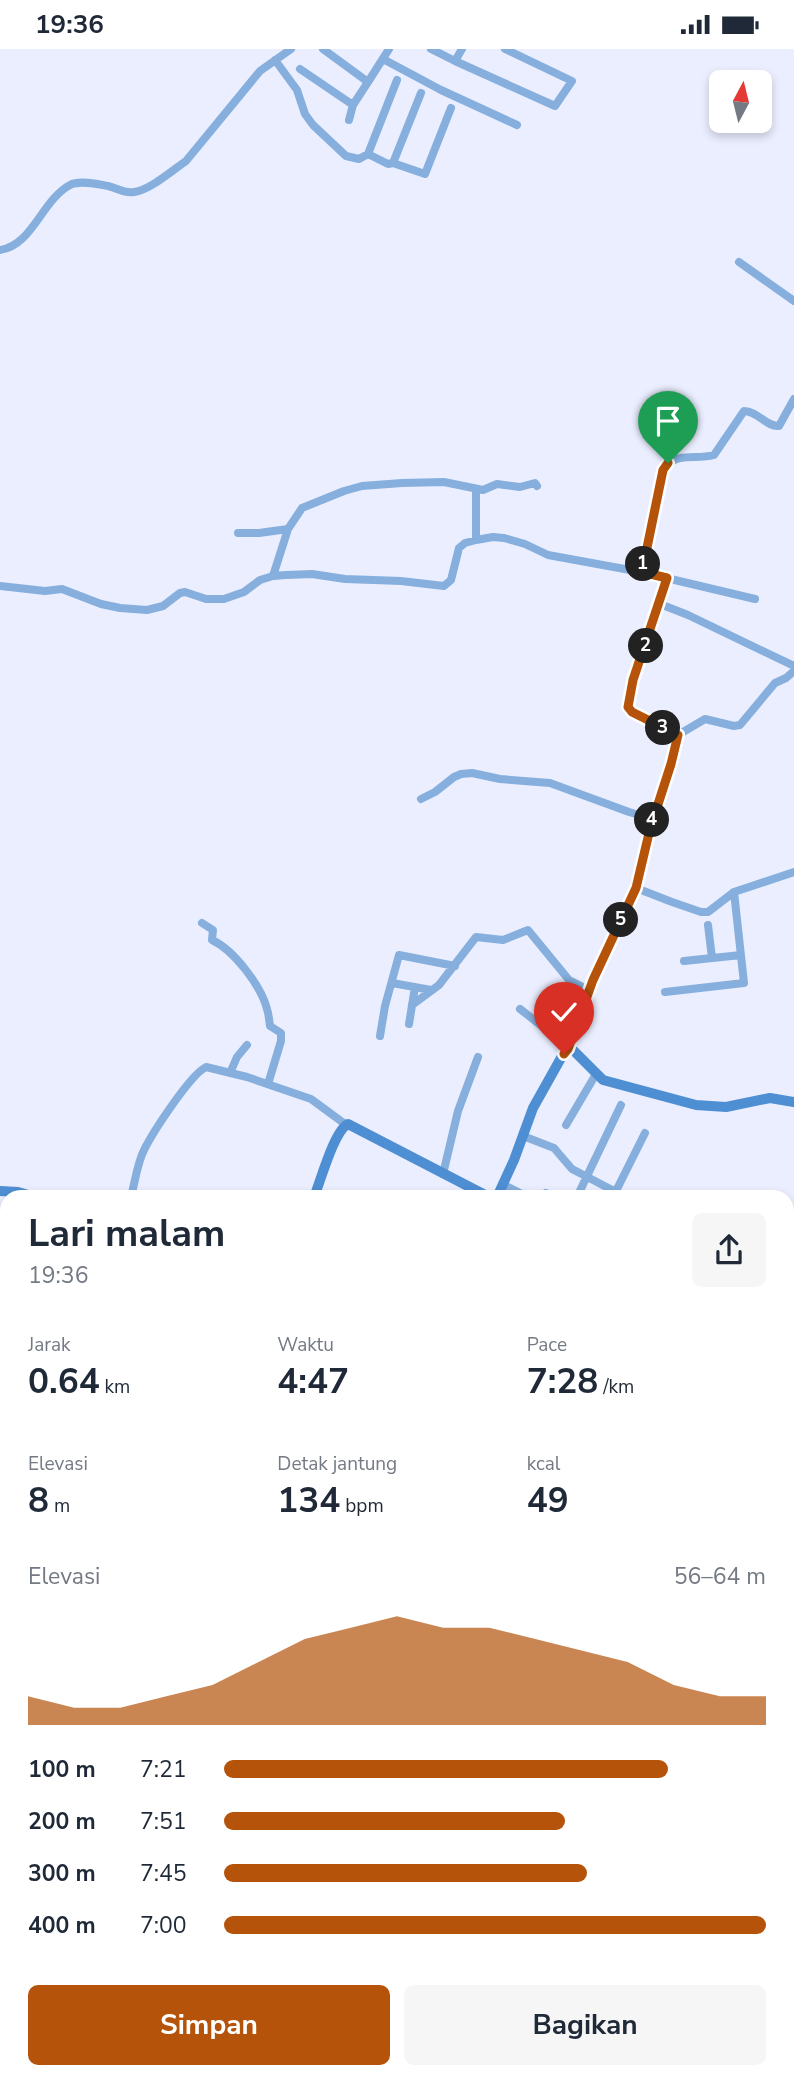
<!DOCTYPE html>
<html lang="id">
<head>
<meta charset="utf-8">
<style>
  body { margin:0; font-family:"Nunito Sans",sans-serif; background:#f6f6f7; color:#1f2937; height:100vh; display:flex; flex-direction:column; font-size:26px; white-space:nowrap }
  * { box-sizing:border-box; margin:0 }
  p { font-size:23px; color:#747a83 }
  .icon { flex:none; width:38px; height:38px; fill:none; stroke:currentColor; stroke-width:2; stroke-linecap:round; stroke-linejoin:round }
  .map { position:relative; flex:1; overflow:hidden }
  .panel { position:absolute; left:0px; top:1141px; width:794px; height:889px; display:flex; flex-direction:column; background:#fff; border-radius:21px 21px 0 0; box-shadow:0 4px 10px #0003 }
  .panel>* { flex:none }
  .needle { width:46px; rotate:7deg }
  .fabs { position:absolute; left:709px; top:21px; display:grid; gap:14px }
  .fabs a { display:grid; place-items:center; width:63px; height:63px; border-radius:10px; background:#fff; box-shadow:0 4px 10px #0003; font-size:35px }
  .pin { position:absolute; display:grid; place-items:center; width:60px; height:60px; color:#fff; margin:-72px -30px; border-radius:50% 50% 50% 0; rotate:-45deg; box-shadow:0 0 7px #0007 }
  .pin .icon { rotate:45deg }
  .km { position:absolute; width:35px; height:35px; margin:-18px; border-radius:50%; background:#222; color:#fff; font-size:19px; line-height:35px; text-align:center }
  .round { display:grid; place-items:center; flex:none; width:74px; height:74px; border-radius:10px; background:#f6f6f7 }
  .head { display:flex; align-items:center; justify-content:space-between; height:119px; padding:0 28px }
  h1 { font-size:38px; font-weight:700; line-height:52px }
  .stats { display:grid; grid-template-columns:repeat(3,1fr); gap:10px; height:119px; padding:7px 28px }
  .stats div { display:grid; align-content:center }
  .stats b { font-size:35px; font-weight:700 }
  .stats small { font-size:19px; font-weight:400 }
  .stats p { font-size:19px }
  .chart { height:196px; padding:14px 28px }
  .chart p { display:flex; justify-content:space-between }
  .chart svg { width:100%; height:126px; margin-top:7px; fill:#b45309; opacity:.7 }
  .action { display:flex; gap:14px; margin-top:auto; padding:14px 28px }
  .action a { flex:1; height:80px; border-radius:10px; background:#b45309; color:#fff; font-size:28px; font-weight:700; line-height:80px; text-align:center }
  .action a+a { background:#f6f6f7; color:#1f2937 }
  ul { padding:0 28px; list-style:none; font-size:23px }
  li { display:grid; grid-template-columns:112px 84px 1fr; align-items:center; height:52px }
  li i { height:18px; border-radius:9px; background:#b45309 }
  .status { display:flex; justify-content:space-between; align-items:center; height:49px; padding:0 35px; background:#fff; direction:ltr }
  .status svg { height:19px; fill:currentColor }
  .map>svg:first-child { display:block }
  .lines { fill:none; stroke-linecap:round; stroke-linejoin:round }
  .street { stroke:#86afdd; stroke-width:8 }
  .secondary { stroke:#4e8ed2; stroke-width:10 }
  .route-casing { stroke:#fff; stroke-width:14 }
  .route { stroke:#b45309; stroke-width:9 }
</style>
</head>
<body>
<div class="status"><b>19:36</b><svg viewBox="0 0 49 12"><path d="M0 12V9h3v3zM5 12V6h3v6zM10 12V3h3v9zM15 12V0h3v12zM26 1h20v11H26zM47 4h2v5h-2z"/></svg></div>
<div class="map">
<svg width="794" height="2030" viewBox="0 0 794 2030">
  <rect width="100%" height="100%" fill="#ebeeff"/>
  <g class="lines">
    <path class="street" d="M323,0L368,33L353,56L349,71
      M431,0L455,12L462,0
      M383,10L441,41L517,76
      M275,11L297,41L305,65L313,76L346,107L359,110L368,105L397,31
      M455,12L555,57L572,32L505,0
      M300,20L353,56
      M368,33L389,0
      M368,105L388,115L393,114L421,44
      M393,114L425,125L451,59
      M0,201C32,197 42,151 70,136C79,131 98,135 108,137C117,139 125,145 134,143C150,141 173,121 186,112L260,22L291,0
      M739,213L794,252
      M476,441V491
      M238,484H259L288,480
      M641,523L666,417C680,403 696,411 714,406L744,362C758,362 766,378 779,377L794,350
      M273,527L288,480L302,459L344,442L362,437L402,434L444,433L483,441L497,435L520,438L535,434L537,437
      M667,529L633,631L628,658L632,663L678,686
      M0,537L45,542L62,540L101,555L120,559L147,561L163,557L180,544L185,543L206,550H224L244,543L260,531L273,527L286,526L312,525L345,530L401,532L444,537L451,531L459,499L465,494L476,491L493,488L504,489L525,495L548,506L641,523L755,550
      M660,555L688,566L794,617
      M421,750L435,743L454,728L461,725L472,724L500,730L550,734L629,763L653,770
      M636,839L672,853L701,863H708L734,843L794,823
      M202,874L213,881L212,891C234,901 261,937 267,960C269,966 269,971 270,977L281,984V992L268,1035
      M708,876L712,909
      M684,912L741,906
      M392,934L431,941
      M665,943L744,934L734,843
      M412,956L439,936L476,888L503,891L528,881L569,931L589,941
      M520,960L552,985L566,1003
      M409,975L415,938
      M380,987L385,957L399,906L455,917
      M568,1000L593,931L636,839L650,780L671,714L678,686L705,670L734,677L740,676L775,634L786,629L794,622
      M230,1024L237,1008L247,996
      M566,1076L596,1025
      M523,1087L554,1099L572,1120L616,1143
      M443,1125L458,1062L478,1008
      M504,1136L528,1148
      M546,1144L554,1148
      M131,1148C135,1133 137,1115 144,1101C153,1083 190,1026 206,1018L247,1028L311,1050L345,1075
      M577,1148L621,1056
      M613,1148L645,1084
      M0,1262L7,1263
      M0,1323L7,1299
      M0,1347L7,1350
      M0,1391L7,1393
      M7,1461L3,1477L7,1479
      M788,1539L794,1544
      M0,1585L7,1589
      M788,1611L794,1592
      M0,1753L7,1749
      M0,1835L7,1850
      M0,1868L7,1864
      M788,1901L794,1902
      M788,1909L794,1910
      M184,2023L199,2030
      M268,2023L284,2030
      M435,2023L450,2030
      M460,2023L468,2030
      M71,2030L74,2023
      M367,2030L365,2029L368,2023
      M568,2030L575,2023
      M577,2030L584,2023"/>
    <path class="secondary" d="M0,1142L18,1143L35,1148
      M314,1148C321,1131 334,1082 348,1075L489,1148
      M497,1148L514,1111L533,1059L561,1009L568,1000L574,1002L603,1031L696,1056L726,1058L770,1049L794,1053"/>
  </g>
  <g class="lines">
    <defs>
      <path id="route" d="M564,1005L568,1000L593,931L636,839L650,780L671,715L678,686L632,663L628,658L633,631L667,529L642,523L663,421L668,414"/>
    </defs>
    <use href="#route" class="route-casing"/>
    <use href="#route" class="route"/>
  </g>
</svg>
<div class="fabs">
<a><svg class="needle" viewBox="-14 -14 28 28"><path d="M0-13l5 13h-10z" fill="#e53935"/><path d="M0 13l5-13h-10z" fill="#747a83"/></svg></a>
</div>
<div class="pin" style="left:668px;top:414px;background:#1e9e55"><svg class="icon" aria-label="arrive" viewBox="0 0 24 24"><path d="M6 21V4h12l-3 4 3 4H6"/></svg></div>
<div class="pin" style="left:564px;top:1005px;background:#d93025"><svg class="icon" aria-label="check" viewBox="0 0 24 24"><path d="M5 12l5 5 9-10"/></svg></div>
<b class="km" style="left:643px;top:515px">1</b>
<b class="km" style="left:646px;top:597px">2</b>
<b class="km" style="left:663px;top:679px">3</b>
<b class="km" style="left:652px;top:771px">4</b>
<b class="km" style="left:621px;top:871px">5</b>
<section class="panel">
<div class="head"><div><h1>Lari malam</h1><p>19:36</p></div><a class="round"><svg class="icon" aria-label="share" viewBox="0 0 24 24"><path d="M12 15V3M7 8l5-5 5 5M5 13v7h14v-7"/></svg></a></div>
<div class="stats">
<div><p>Jarak</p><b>0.64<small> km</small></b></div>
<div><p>Waktu</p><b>4:47</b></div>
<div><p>Pace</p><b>7:28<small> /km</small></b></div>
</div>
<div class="stats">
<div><p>Elevasi</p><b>8<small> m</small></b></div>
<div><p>Detak jantung</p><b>134<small> bpm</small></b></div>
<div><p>kcal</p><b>49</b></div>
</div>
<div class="chart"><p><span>Elevasi</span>56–64 m</p>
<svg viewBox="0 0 160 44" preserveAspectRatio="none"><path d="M0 44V34L10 38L20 38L30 34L40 30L50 22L60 14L70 10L80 6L90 10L100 10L110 14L120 18L130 22L140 30L150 34L160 34V44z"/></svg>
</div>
<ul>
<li><b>100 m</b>7:21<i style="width:82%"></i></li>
<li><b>200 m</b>7:51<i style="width:63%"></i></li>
<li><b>300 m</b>7:45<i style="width:67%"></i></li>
<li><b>400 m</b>7:00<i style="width:100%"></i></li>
</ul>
<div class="action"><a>Simpan</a><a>Bagikan</a></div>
</section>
</div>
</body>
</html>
